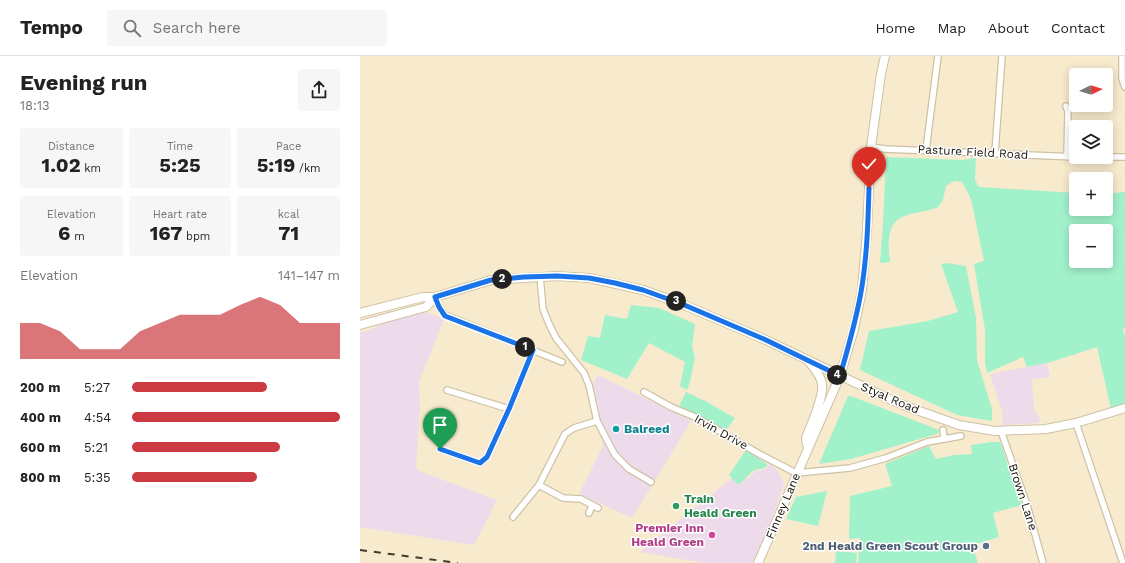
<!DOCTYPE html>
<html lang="en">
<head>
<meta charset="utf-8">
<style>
  body { margin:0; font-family:"Work Sans",sans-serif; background:#f6f6f6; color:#222; height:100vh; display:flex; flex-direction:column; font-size:15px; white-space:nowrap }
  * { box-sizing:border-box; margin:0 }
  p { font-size:13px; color:#767676 }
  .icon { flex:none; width:22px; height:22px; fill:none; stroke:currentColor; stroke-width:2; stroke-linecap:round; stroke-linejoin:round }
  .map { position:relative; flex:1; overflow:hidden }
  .drawer { display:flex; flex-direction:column; background:#fff; width:360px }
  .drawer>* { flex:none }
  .needle { width:26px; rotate:85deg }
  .controls { position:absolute; left:709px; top:12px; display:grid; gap:8px }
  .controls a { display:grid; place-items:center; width:44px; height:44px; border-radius:4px; background:#fff; box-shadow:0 2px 10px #0003; font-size:20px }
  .pin { position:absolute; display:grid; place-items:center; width:34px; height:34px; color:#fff; margin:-41px -17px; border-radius:50% 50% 50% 0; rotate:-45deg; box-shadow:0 0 4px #0007 }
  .pin .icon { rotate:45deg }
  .km { position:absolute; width:20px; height:20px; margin:-10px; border-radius:50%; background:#222; color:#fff; font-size:11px; line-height:20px; text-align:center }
  .round { display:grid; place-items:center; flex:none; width:42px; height:42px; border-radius:4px; background:#f6f6f6 }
  .overview { display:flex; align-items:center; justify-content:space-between; height:68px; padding:0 20px }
  h1 { font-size:22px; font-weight:700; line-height:30px }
  .metrics { display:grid; grid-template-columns:repeat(3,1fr); gap:6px; height:68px; padding:4px 20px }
  .metrics div { display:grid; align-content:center; border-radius:4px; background:#f6f6f6; text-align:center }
  .metrics b { font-size:20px; font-weight:700 }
  .metrics small { font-size:11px; font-weight:400 }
  .metrics p { font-size:11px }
  .chart { height:112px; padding:8px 20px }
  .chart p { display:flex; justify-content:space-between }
  .chart svg { width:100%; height:72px; margin-top:4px; fill:#cb3b41; opacity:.7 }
  ul { padding:0 20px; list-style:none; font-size:13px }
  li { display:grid; grid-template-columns:64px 48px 1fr; align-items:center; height:30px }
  li i { height:10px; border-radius:5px; background:#cb3b41 }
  header { display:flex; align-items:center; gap:24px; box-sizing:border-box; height:56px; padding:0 20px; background:#fff; border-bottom:1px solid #e0e0e0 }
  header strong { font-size:19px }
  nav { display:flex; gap:22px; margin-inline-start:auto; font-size:14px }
  .search { width:280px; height:36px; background:#f6f6f6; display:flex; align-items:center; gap:10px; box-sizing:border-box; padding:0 14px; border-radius:4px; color:#767676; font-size:15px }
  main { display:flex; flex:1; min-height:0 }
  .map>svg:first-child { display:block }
  .commercial { fill:#eddbec }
  .green { fill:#a1f2cb; fill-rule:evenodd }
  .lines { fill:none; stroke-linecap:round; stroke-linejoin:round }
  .street-casing { stroke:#cec2a5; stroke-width:8 }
  .secondary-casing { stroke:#cec2a5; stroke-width:10 }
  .street { stroke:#fff; stroke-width:5.5 }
  .secondary { stroke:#fff; stroke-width:8 }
  .rail { stroke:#423c2e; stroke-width:2; stroke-dasharray:7 7; stroke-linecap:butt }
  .route-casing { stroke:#fff; stroke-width:8 }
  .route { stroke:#1a73e8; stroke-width:5 }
  .culture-dot { fill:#0f9aa8; stroke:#fff; stroke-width:1.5 }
  .leisure-dot { fill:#2e9e5b; stroke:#fff; stroke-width:1.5 }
  .hotel-dot { fill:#d1479c; stroke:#fff; stroke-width:1.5 }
  .service-dot { fill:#5c6f8a; stroke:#fff; stroke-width:1.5 }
  .labels { text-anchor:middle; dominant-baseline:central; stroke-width:3; stroke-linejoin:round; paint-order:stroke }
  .street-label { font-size:12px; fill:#1a160b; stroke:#fff }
  .culture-label { font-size:12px; font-weight:bold; fill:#0d838f; stroke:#fff; text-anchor:start }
  .leisure-label { font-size:12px; font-weight:bold; fill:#27864d; stroke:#fff; text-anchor:start }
  .hotel-label { font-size:12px; font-weight:bold; fill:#b23c85; stroke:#fff; text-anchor:end }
  .service-label { font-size:12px; font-weight:bold; fill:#4e5e75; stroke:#fff; text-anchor:end }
</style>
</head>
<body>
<header>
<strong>Tempo</strong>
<div class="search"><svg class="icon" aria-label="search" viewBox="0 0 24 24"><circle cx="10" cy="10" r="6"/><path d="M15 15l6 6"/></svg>Search here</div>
<nav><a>Home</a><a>Map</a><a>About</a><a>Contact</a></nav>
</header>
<main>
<section class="drawer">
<div class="overview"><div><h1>Evening run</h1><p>18:13</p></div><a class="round"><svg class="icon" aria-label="share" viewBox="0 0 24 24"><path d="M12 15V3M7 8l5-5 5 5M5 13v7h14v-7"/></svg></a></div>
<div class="metrics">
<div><p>Distance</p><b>1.02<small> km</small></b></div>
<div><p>Time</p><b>5:25</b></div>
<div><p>Pace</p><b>5:19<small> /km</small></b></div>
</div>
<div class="metrics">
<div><p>Elevation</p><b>6<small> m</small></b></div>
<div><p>Heart rate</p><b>167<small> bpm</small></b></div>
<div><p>kcal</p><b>71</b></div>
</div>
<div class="chart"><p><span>Elevation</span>141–147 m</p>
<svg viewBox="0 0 160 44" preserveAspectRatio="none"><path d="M0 44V22L10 22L20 27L30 38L40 38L50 38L60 27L70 22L80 17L90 17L100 17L110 11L120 6L130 11L140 22L150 22L160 22V44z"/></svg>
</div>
<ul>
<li><b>200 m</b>5:27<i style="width:65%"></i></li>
<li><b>400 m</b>4:54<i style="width:100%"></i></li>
<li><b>600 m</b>5:21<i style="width:71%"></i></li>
<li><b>800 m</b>5:35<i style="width:60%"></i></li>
</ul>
</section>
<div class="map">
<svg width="765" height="507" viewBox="0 0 765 507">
  <rect width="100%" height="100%" fill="#f7eacd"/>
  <path class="commercial" d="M66,256L84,263L59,326L60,351L56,412L59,415L137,444L114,489L0,471V276L7,275L27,266Z
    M687,307L690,321L672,323L674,355L679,360L680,367L642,369L643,358L630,318Z
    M238,319L331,365L272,462L219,438L243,390L239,353L233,329Z
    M410,408L417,414L423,425H425L405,481L392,507H345L280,496L372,422L376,427H382L396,415L404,414Z"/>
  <path class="green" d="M526,101L601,104L616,102L615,124L619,131L716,137V153H746V138L765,136V271L763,274L765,280V349L751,353L737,291L691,306L667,311L663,301L627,317L625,307V274L614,208L624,205L611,143L602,126L594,125L586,130L583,144L578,151C567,156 553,156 542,161C526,168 528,191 530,206L520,207L523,168ZM716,175H746V205H716Z
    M587,207L606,210L616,262L617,304L632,353V365L597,359L500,314L509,275L568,265L598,256L581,208Z
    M271,249L299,252L335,268L332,291L335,301L330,326L327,334L320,330L325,306L289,287L267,323L221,304L228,280L240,282L245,259L267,263Z
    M326,336L345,345L375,362L366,374L319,350Z
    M488,340H491L579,374L577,378L491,403L459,408Z
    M631,386H640L662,449L633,457L639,481L612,489L618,507H498L500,482L489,483L490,440L532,430L525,408L569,390L576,403L594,399L612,398L611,389Z
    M386,394L407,408V410C403,414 397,412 392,416C386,420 384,427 377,428L369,419Z
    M467,435L458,470L426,463L436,441Z
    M476,495L497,497L496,507H475Z"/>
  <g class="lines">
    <defs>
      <path id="street" d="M762,0V23L765,31
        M706,50L708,55L707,101
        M511,91L525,93L716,101
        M566,94L578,0
        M635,97L642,0
        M726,101H765
        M180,221L183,253L189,268L196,282L224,317L229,329L237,365L255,399L269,413L291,426
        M75,241L79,251L85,259L202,306
        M87,334L149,353
        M284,336L311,351L335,361L403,400L436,417L490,412L526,402L567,386L584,383
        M716,367L763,507
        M583,374L584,383L601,380
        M641,375L667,449L683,507
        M80,393L120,407L127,401L149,353L173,294
        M179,429L203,442L221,443L238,452
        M229,457L232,450
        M153,461L179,429L205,378L214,372L237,365"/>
      <path id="secondary" d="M0,257L63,241H75L131,224L197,220L229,222L283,234L322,248L406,284L525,341L548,351L599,369L635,375L686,373L716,367L765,352
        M0,269L66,251L75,241
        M447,389L446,382C451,369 464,341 462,328C461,320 455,313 450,307
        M398,507L480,320L494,273L502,234L507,174L511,91L521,18L525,0"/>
    </defs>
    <use href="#street" class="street-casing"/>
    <use href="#secondary" class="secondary-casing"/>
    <use href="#street" class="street"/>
    <use href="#secondary" class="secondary"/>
    <path class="rail" d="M0,494L98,507"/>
  </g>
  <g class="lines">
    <defs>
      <path id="route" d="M80,393L120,407L127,401L149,353L173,294L85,260L79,251L75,241L131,224L164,221L197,220L229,222L255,227L283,234L322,248L406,284L480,320C488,292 496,265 501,236C507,202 508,167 509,132"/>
    </defs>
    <use href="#route" class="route-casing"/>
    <use href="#route" class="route"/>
  </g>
  <circle class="culture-dot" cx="256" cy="373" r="4"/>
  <circle class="leisure-dot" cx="316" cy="450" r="4"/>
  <circle class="hotel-dot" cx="352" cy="479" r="4"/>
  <circle class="service-dot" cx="626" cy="490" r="4"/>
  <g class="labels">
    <g class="street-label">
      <text transform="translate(613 96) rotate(3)">Pasture Field Road</text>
      <text transform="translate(530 342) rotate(23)">Styal Road</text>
      <text transform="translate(361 376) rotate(29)">Irvin Drive</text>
      <text transform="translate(663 441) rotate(72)">Brown Lane</text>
      <text transform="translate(423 450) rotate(-67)">Finney Lane</text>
    </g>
    <g class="culture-label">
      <text x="264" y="373">Balreed</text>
    </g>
    <g class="leisure-label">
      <text x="324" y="443">Train<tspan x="324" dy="14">Heald Green</tspan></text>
    </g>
    <g class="hotel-label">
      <text x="344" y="472">Premier Inn<tspan x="344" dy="14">Heald Green</tspan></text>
    </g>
    <g class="service-label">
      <text x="618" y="490">2nd Heald Green Scout Group</text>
    </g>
  </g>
</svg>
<div class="controls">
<a><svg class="needle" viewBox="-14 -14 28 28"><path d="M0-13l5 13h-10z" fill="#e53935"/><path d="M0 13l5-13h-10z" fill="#767676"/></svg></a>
<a><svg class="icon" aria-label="layers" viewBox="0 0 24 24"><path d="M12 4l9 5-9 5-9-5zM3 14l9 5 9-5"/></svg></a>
<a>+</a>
<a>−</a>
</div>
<div class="pin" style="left:80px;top:393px;background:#1e9e55"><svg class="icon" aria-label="arrive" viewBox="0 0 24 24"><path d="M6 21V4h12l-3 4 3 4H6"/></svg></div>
<div class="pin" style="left:509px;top:132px;background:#d93025"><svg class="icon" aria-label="check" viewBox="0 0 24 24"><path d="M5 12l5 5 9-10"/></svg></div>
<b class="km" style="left:165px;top:291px">1</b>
<b class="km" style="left:142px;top:223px">2</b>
<b class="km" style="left:316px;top:245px">3</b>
<b class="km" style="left:477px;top:319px">4</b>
</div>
</main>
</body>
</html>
